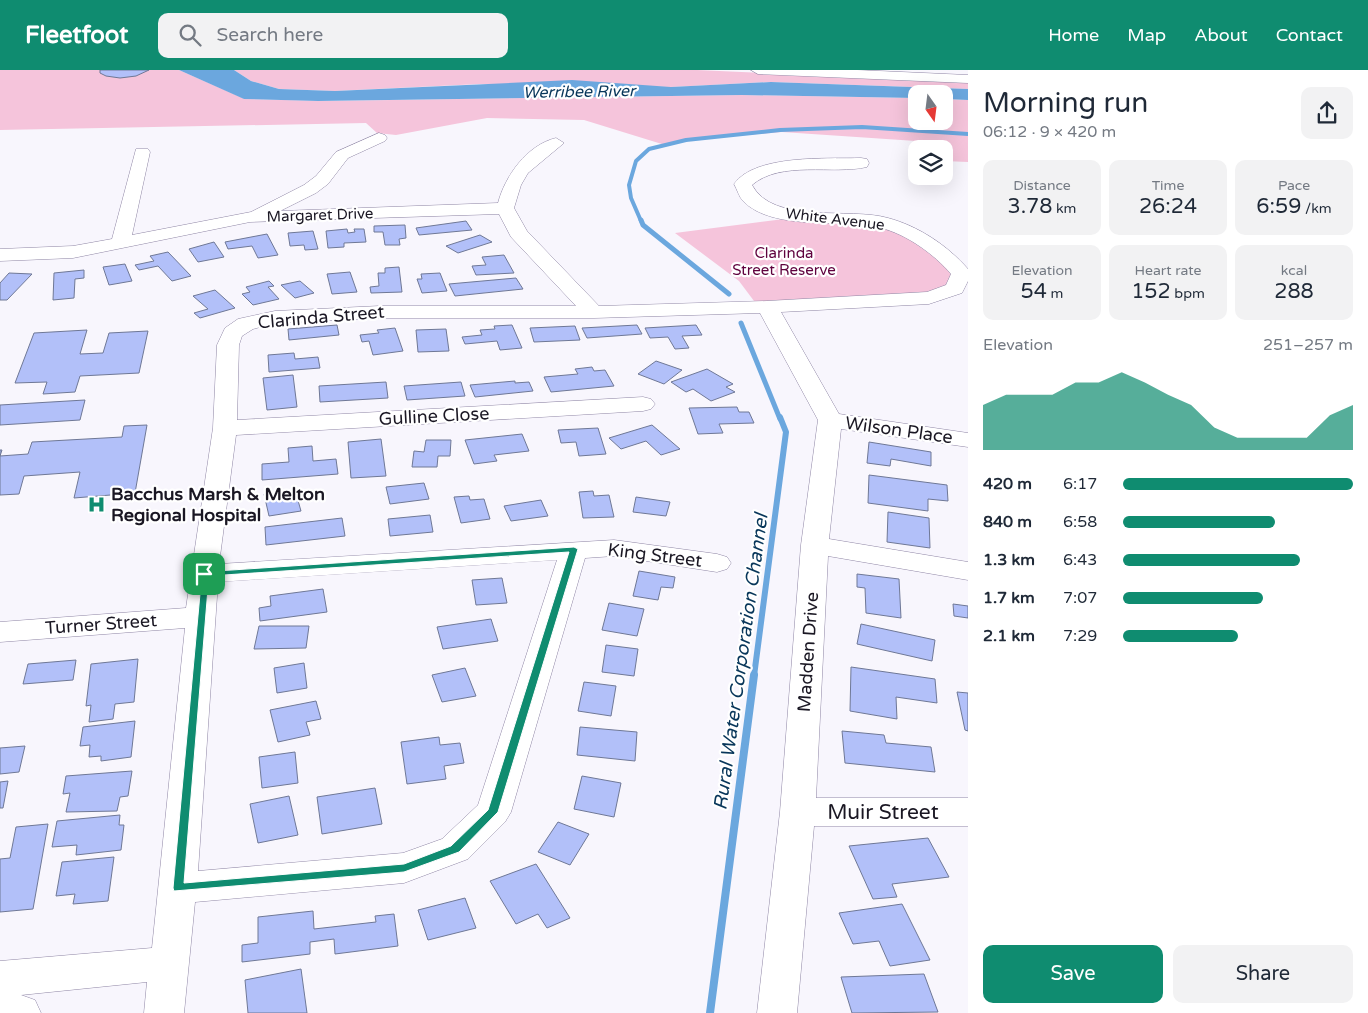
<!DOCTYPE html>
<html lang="en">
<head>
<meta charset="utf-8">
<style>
  body { margin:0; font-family:"Varela Round",sans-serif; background:#f2f2f3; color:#1f2937; height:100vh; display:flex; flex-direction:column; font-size:19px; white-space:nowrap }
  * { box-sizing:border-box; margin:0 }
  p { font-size:16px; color:#747a83 }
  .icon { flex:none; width:28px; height:28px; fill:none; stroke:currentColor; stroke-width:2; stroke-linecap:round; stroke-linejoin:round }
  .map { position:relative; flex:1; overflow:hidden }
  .side { display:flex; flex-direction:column; background:#fff; width:400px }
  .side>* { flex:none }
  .needle { width:32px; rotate:166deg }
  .controls { position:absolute; left:908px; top:15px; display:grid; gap:10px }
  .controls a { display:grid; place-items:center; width:45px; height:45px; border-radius:10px; background:#fff; box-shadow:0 5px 20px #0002; font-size:25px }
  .pin { position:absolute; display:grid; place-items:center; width:42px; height:42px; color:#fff; margin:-21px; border-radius:10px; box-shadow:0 2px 8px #0006 }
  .round { display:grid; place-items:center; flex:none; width:52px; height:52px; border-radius:10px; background:#f2f2f3 }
  .headline { display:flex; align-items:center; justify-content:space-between; height:85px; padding:0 15px }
  h1 { font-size:28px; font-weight:600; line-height:38px }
  .stats { display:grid; grid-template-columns:repeat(3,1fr); gap:8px; height:85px; padding:5px 15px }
  .stats div { display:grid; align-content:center; border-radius:10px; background:#f2f2f3; text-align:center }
  .stats b { font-size:21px; font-weight:600 }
  .stats small { font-size:14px; font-weight:400 }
  .stats p { font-size:14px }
  .chart { height:140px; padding:10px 15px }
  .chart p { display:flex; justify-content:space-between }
  .chart svg { width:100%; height:90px; margin-top:5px; fill:#0f8c70; opacity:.7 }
  .action { display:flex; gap:10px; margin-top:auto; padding:10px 15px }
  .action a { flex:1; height:58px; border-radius:10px; background:#0f8c70; color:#fff; font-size:20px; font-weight:600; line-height:58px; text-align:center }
  .action a+a { background:#f2f2f3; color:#1f2937 }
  ul { padding:0 15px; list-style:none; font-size:16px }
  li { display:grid; grid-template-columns:80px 60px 1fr; align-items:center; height:38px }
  li i { height:12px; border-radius:6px; background:#0f8c70 }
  header { display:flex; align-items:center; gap:30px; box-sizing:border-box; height:70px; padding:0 25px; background:#0f8c70; color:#fff }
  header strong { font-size:24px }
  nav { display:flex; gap:28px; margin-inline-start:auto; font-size:18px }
  .search { width:350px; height:45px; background:#f2f2f3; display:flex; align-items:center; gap:12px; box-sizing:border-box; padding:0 18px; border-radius:10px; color:#747a83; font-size:19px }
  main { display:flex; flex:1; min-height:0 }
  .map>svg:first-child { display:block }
  .green { fill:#f5c4db }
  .water { fill:#6ba7de }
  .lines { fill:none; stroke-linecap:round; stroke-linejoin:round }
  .stream-far3 { stroke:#6ba7de; stroke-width:4 }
  .stream-far2 { stroke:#6ba7de; stroke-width:5 }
  .stream-far1 { stroke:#6ba7de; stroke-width:6 }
  .stream { stroke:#6ba7de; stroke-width:8 }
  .building { fill:#b2c0f9; stroke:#6f7896 }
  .minor-casing { stroke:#8f86a5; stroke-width:1 }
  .minor { fill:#fff; fill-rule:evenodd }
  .route { fill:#0f8c70; stroke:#fff; fill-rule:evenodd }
  .labels { text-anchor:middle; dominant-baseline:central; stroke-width:4.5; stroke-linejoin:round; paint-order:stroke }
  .far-street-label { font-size:15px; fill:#1a1723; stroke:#fff }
  .far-park-label { font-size:15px; fill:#5f023e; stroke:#fff }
  .far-water-label { font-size:16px; font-style:italic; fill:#08365a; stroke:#fff }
  .street-label { font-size:18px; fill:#1a1723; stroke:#fff }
  .poi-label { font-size:18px; font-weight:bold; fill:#1a1723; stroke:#fff; text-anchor:start }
  .water-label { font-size:19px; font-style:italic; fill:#08365a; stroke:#fff }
  .near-street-label { font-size:21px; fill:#1a1723; stroke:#fff }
</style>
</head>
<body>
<header>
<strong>Fleetfoot</strong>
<div class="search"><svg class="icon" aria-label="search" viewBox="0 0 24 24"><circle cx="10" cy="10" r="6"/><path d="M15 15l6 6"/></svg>Search here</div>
<nav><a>Home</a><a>Map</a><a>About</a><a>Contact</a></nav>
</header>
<main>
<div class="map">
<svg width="968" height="943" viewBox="0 0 968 943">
  <rect width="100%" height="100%" fill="#f8f6fd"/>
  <path class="green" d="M0,0H179L245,29L324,31L742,25L916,28V51H944V29L968,30V92L944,91V79H927L916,71L782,62L686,70L665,75L584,50L487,48L396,65L377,63L366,53L0,60Z
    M234,0H697L968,12V19L771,12L671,17L480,14L335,21L279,19L251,11Z
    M784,149C819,153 857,147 891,159C914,168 936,186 955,202L947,216L937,221L757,235L739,211L675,163Z"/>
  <path class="water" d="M179,0H234L251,11L279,19L335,21L572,10L671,17L771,12L968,19V30L944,29V24H916V28L742,25L318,31L244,29Z"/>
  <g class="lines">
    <path class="stream-far3" d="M641,151L631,128L629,115L636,91L649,79L686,70L780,60L862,57L968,64"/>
    <path class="stream-far2" d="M641,150L643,155L729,224
      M741,253L780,349"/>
    <path class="stream-far1" d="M754,606L786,362L780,347"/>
    <path class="stream" d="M710,943L754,605"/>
  </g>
  <path class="building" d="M100,0H149L136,6L120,8L106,6L100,3Z
    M466,151L472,160L419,165L416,158Z
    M405,155L406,168L399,169L400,175H385L383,162H374V156Z
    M347,159L348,163L355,162L354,159H364L366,172L344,173V177L328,178L326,161Z
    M313,161L318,179L305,180L304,175L290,176L288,163Z
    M267,164L278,185L258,188L252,176L228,179L225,172Z
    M480,165L492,172L458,183L446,176Z
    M214,172L224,187L198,192L189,179Z
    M168,182L191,206L172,211L158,196L139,200L135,195L154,191L150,186Z
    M504,185L514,203L476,205L472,196L486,195L482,187Z
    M125,194L132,211L109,215L103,197Z
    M399,197L402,222L371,223L370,217L379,216L378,203H385V198Z
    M84,200V208L75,209L74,228L53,230L54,203Z
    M350,202L357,222L332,224L327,204Z
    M9,203L32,204L7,230H0V213Z
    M440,203L447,221L422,223L417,209H422L421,204Z
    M516,208L523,219L455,226L449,214Z
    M269,211L274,216L268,217L279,229L253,235L242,224L250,222L246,217Z
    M300,211L314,223L295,228L281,215Z
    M215,220L235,238L200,248L194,243L208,239L193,226Z
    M337,255L339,265L289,270L288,259Z
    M512,255L522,278L500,280L497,271L465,274L462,267L482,265L480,260L495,259L494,256Z
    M637,255L642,264L587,268L582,258Z
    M696,255L702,265L682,266L689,278L675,279L668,267L650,268L645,258Z
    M575,256L580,270L534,272L530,258Z
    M395,258L403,281L373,285L369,271L362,272L360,265L379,263L377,260Z
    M446,259L449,281L418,282L416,260Z
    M87,260L80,284L103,283L109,263L148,261L139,303L80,306L75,322L43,324L47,312L15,313L34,263Z
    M294,283L295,289L318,287L320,298L269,302L268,285Z
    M656,291L682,300L664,314L638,304Z
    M592,297L594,301L605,300L614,316L551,322L544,307L578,304L575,299Z
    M707,299L733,314L726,317L735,322L711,331L693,319L686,322L671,312Z
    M293,305L297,337L267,340L263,308Z
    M515,311V313L529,312L533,321L475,327L470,315Z
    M386,312L388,328L320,332L319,316Z
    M461,312L465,326L407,330L404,316Z
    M85,330L80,350L0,355V335Z
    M737,337L739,342H749L754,353L719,354L723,363L698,364L689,338Z
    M147,355L135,423L74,428L80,402L24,406L19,424L0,425V380H2L0,386L28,384L32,372L122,367L124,356Z
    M652,355L680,379L661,385L646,371L621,379L609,368Z
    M598,358L606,384L579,386L576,372L561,373L558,360Z
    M522,364L529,381L494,385L497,391L474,394L465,370Z
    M381,369L386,406L351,408L348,372Z
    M426,370H451L450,386H438L437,397H412L414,381L424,382Z
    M869,372L931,382V396L891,389L890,396L867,393Z
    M312,376L313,391L336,389L338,404L262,410V394L289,392L288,378Z
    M869,405L947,415L948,431L928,429V441L868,433Z
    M424,413L429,429L390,434L386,417Z
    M295,420L301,441L269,446L264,424Z
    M593,421L594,426L609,425L614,447L583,448L579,422Z
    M469,426L470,430L484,429L490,449L461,453L454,427Z
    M636,427L670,432L666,446L633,442Z
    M541,430L548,446L511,451L504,436Z
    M888,442L929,448L930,478L887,472Z
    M430,445L433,462L390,466L388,449Z
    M342,448L345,466L266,475L265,457Z
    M639,501L675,507L673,518L661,517L658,530L633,526Z
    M857,504L899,509L901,548L866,543L865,518L857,517Z
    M502,508L507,533L476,535L472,510Z
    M323,519L327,542L260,551L259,538L271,536L270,526Z
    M609,533L644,539L637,566L602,560Z
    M953,534L968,536V548L954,546Z
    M491,549L498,571L443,579L437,557Z
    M861,554L935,570L932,591L857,574Z
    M259,556H309L306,578L254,579Z
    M606,575L638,579L634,606L602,602Z
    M138,589L134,632L115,634L113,649L89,652L91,635L86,636L91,594Z
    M76,590L73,610L23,614L28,594Z
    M304,593L307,618L277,623L274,598Z
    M851,597L935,609L937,633L896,627L897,649L850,641Z
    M465,598L476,626L442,632L432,605Z
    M584,612L616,616L611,646L578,641Z
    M957,622L968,623V661L965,660Z
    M316,631L321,649L306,652L310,665L278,672L270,640Z
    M135,651L131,687L101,691V686L89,687L90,675L80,676L83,657Z
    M580,657L637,662L635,691L577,685Z
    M842,661L884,665L886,673L931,677L935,702L845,693Z
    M439,667L440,675L460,673L464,693L444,696L446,709L407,714L401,672Z
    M25,676L19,702L0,704V678Z
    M295,682L298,713L262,718L259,687Z
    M132,701L128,726L120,727L117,741L66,742L70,723L63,724L66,706Z
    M582,706L621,713L614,747L574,739Z
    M8,711L3,738H0V712Z
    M375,718L382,754L322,764L317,727Z
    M289,726L298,765L258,773L250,734Z
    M120,745L119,755H124L121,780L76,785L77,775L52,777L57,751Z
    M558,752L589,764L570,795L538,782Z
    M48,754L33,839L0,842V789L10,788L16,757Z
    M928,768L949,807L892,814L897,827L873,829L849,776Z
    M114,787L108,831L73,834L75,824L56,826L62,792Z
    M536,794L570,848L547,858L538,844L516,854L490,811Z
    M465,828L476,858L428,870L418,840Z
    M902,834L930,890L890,896L879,871L853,874L839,843Z
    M313,841L314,859L376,852L375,846L394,844L398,876L335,884L334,869L310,872V884L242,892V875L258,873V847Z
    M301,899L307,943H248L245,910Z
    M924,904L938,942L852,943L841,907Z"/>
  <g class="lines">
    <defs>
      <path id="minor" d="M751,0H857L968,5V13L758,4Z
        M379,63L385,65L387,68L385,71L348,88L328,114L316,123L280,141L498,133C505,106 527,75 556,68L564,73L528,103L521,115L514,138L527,161L599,236L767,231L927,222L946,215L951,204C934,184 906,164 881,158C843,148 773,162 743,131C739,127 737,119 734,114C755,84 828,89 861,88L867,89L869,93L867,97C833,105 781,90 752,115C773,155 850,137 888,148C918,156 947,175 968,199V211L962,223L929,234L781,242L839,344L968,363V377L841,359L829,469L968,492V510L828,486L816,728H968V756H814L797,943H757L780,742L801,475L818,350L760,243L594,248H380L275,253L253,259L242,266L239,275L237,350L643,327L651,329L655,334L651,339L643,341L236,365L219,494L614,470L717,484L727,487L731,493L727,499L717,502L614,486L585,488L511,742L505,752L468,789L404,813L195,832L184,943H144L147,912L21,925L35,930L41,943H0V891L152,878L185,558L0,572V552L186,538L213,358L217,275L225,258L238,249L275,241L380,236H576L511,167L499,144L250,152L73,188L0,191V179L73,176L112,169L136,79H148L150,82L132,165L251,142L304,115L316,106L336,82ZM557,490L478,735L442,769L403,783L198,801L218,512Z"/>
    </defs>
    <use href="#minor" class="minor-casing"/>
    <use href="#minor" class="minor"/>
  </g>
  <path class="route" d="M574,477L578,479L498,742L459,782L404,802L174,821L173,818L202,502ZM569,482L488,740L451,776L404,794L184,813L209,506Z"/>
  <defs>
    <symbol id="hospital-bare" viewBox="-9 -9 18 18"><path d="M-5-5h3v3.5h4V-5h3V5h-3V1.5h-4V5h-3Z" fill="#0f8c70" stroke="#fff" stroke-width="2.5" paint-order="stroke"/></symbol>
  </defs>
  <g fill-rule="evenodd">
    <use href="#hospital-bare" x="84" y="422" width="25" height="25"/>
  </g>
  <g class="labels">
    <g class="far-street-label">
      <text transform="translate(320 145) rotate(-2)">Margaret Drive</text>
      <text transform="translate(835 149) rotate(7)">White Avenue</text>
    </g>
    <g class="far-park-label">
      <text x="784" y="183">Clarinda<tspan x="784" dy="17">Street Reserve</tspan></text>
    </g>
    <g class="far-water-label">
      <text transform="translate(579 22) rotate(-1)">Werribee River</text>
    </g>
    <g class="street-label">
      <text transform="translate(321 247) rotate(-5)">Clarinda Street</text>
      <text transform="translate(434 346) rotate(-3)">Gulline Close</text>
      <text transform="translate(899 360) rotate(8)">Wilson Place</text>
      <text transform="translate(655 485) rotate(7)">King Street</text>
      <text transform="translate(101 554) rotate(-4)">Turner Street</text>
      <text transform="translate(808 582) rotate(-86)">Madden Drive</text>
    </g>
    <g class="poi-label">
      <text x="111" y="424">Bacchus Marsh &amp; Melton<tspan x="111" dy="21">Regional Hospital</tspan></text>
    </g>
    <g class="water-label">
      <text transform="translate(741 592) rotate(-82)">Rural Water Corporation Channel</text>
    </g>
    <g class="near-street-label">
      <text x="883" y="742">Muir Street</text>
    </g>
  </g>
</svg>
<div class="controls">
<a><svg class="needle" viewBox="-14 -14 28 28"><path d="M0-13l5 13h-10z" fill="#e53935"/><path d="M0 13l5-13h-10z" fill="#747a83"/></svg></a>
<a><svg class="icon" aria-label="layers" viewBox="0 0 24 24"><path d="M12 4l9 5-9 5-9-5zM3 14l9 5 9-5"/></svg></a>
</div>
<div class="pin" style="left:204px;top:504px;background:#1e9e55"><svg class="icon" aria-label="arrive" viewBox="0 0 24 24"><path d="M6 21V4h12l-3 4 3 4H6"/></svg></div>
</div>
<section class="side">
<div class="headline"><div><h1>Morning run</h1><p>06:12 · 9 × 420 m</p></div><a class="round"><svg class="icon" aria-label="share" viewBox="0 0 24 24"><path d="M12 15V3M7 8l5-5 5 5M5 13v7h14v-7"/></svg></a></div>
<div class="stats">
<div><p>Distance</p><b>3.78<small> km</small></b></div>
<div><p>Time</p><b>26:24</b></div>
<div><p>Pace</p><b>6:59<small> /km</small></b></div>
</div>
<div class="stats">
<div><p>Elevation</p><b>54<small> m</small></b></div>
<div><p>Heart rate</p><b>152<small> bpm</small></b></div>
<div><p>kcal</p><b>288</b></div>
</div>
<div class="chart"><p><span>Elevation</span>251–257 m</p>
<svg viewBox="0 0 160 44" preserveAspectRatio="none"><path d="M0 44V22L10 17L20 17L30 17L40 11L50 11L60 6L70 11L80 17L90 22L100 33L110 38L120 38L130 38L140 38L150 27L160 22V44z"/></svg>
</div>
<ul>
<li><b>420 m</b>6:17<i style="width:100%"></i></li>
<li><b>840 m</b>6:58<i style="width:66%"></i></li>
<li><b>1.3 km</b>6:43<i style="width:77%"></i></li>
<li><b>1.7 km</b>7:07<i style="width:61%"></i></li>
<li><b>2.1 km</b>7:29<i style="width:50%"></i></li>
</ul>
<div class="action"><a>Save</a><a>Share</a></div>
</section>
</main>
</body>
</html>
